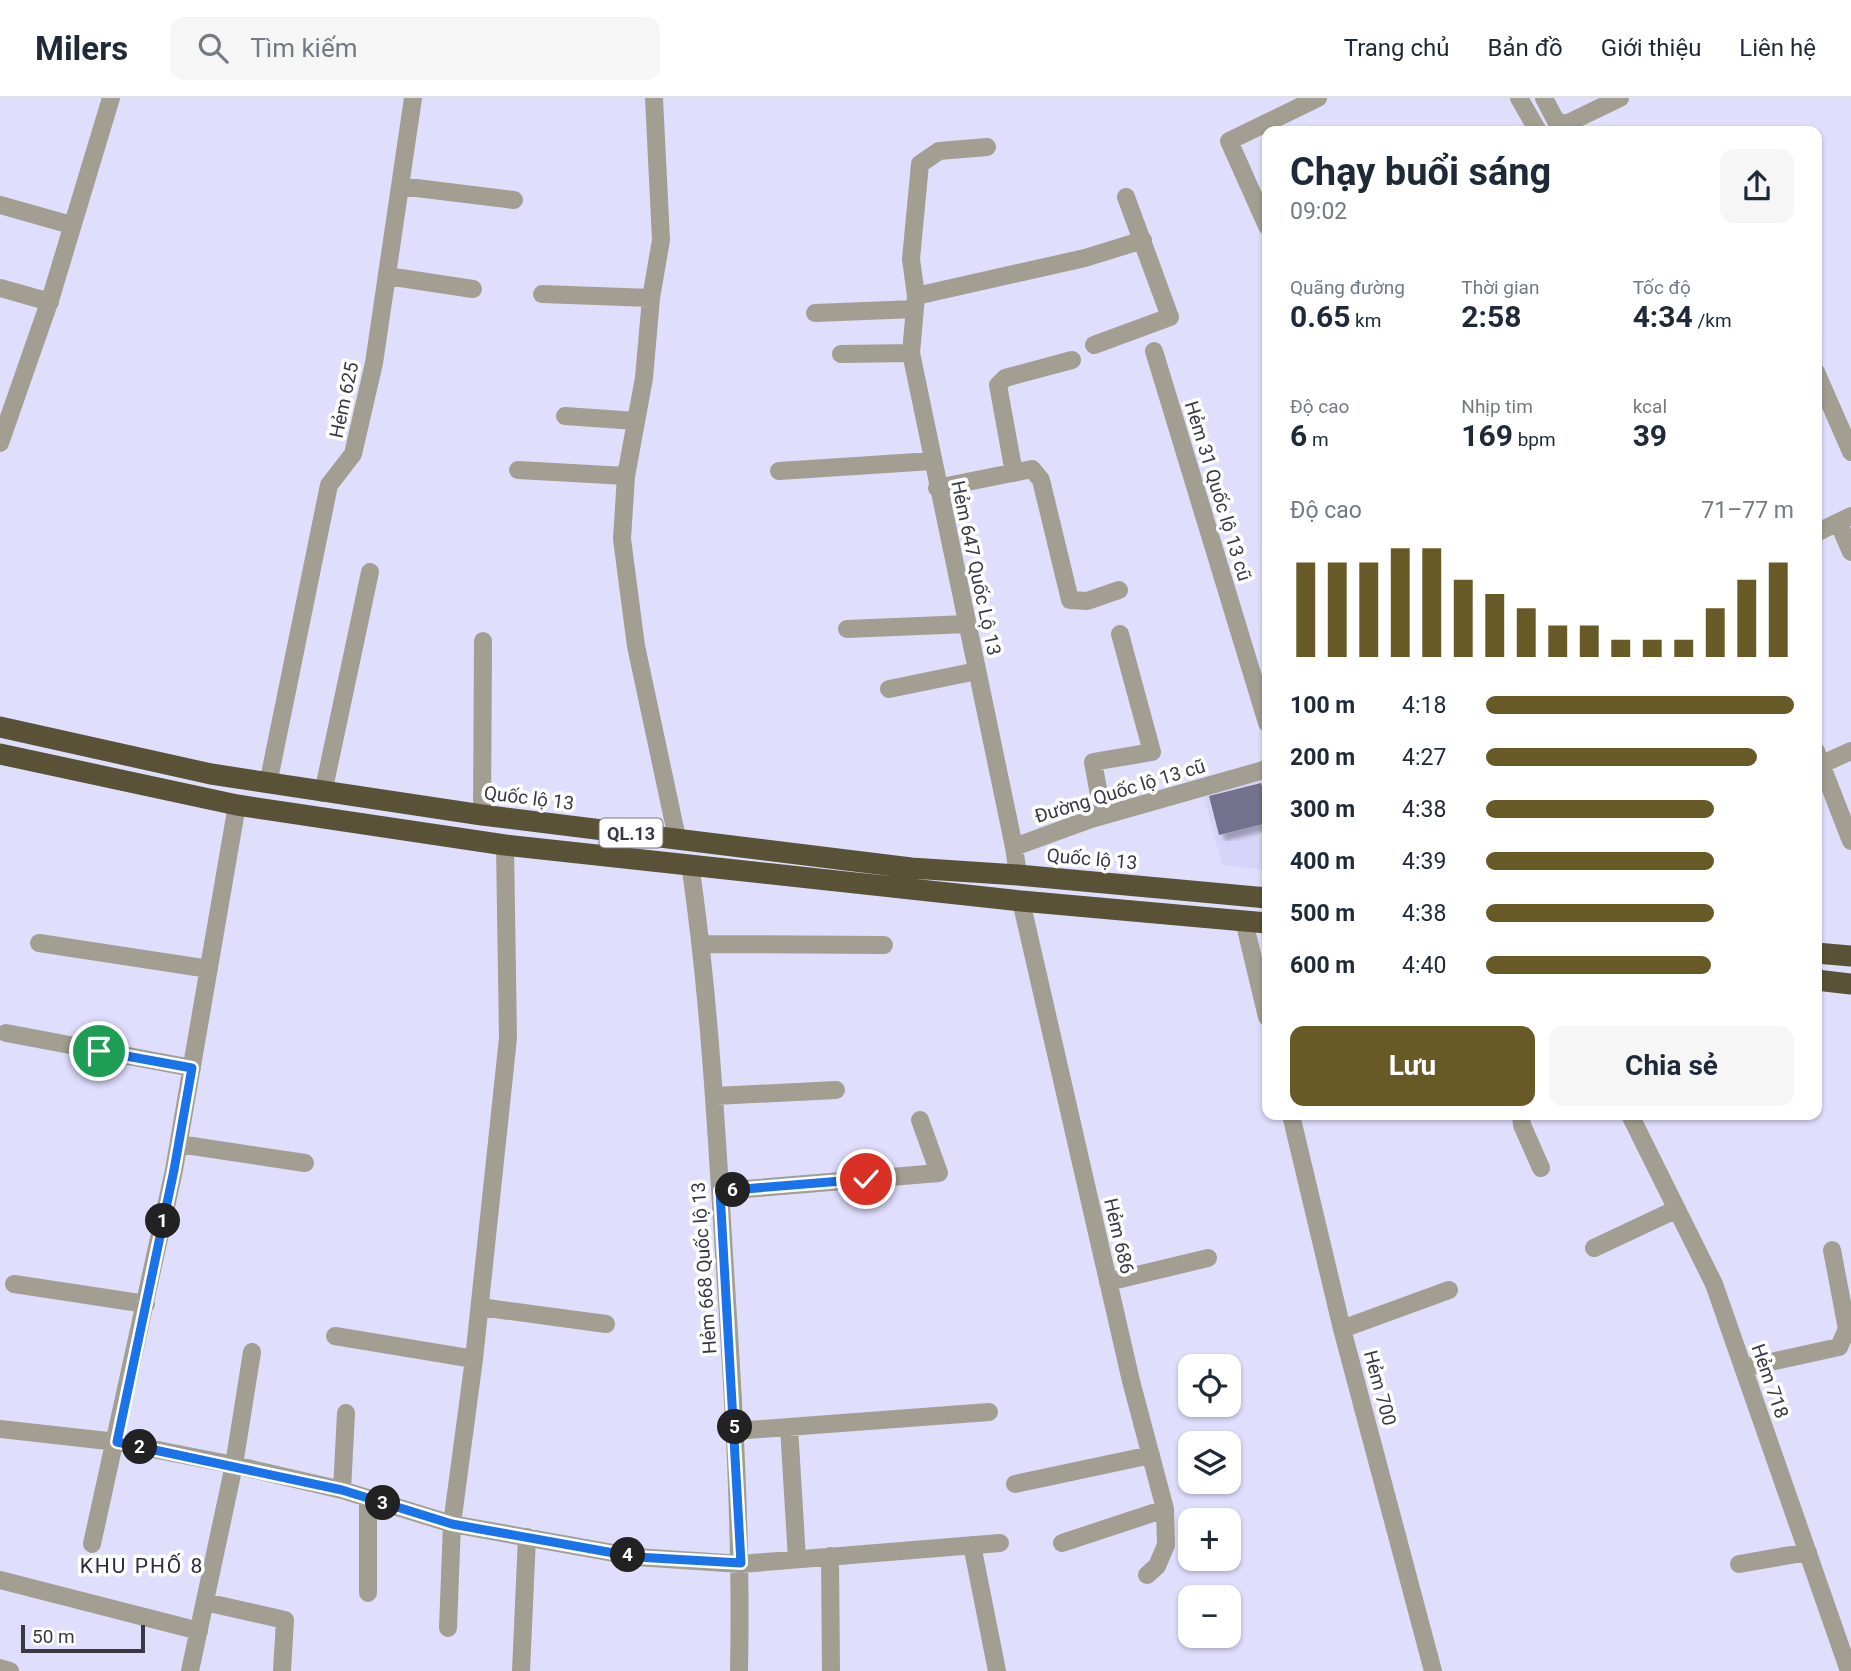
<!DOCTYPE html>
<html lang="vi">
<head>
<meta charset="utf-8">
<style>
  body { margin:0; font-family:Roboto,sans-serif; background:#f6f6f7; color:#1f2937; height:100vh; display:flex; flex-direction:column; font-size:26px; white-space:nowrap }
  * { box-sizing:border-box; margin:0 }
  p { font-size:23px; color:#747a83 }
  .icon { flex:none; width:38px; height:38px; fill:none; stroke:currentColor; stroke-width:2; stroke-linecap:round; stroke-linejoin:round }
  .map { position:relative; flex:1; overflow:hidden }
  .sheet { position:absolute; left:1262px; top:28px; width:560px; height:994px; display:flex; flex-direction:column; background:#fff; border-radius:14px; box-shadow:0 2px 5px #0004 }
  .sheet>* { flex:none }
  .buttons { position:absolute; left:1178px; top:1256px; display:grid; gap:14px }
  .buttons a { display:grid; place-items:center; width:63px; height:63px; border-radius:14px; background:#fff; box-shadow:0 2px 5px #0004; font-size:35px }
  .scale { position:absolute; left:21px; bottom:18px; width:124px; box-sizing:border-box; padding-left:7px; border:4px solid #393844; border-top:0; font-size:19px; line-height:24px; white-space:nowrap; color:#393844; -webkit-text-stroke:5px #fff; paint-order:stroke }
  .pin { position:absolute; display:grid; place-items:center; width:60px; height:60px; color:#fff; margin:-30px; border:4px solid #fff; border-radius:50%; box-shadow:0 2px 7px #0007 }
  .km { position:absolute; width:35px; height:35px; margin:-18px; border-radius:50%; background:#222; color:#fff; font-size:19px; line-height:35px; text-align:center }
  .round { display:grid; place-items:center; flex:none; width:74px; height:74px; border-radius:14px; background:#f6f6f7 }
  .head { display:flex; align-items:center; justify-content:space-between; height:119px; padding:0 28px }
  h1 { font-size:38px; font-weight:700; line-height:52px }
  .metrics { display:grid; grid-template-columns:repeat(3,1fr); gap:10px; height:119px; padding:7px 28px }
  .metrics div { display:grid; align-content:center }
  .metrics b { font-size:30px; font-weight:700 }
  .metrics small { font-size:19px; font-weight:400 }
  .metrics p { font-size:19px }
  .chart { height:196px; padding:14px 28px }
  .chart p { display:flex; justify-content:space-between }
  .chart svg { width:100%; height:126px; margin-top:7px; stroke:#685a27; stroke-width:6 }
  .button { display:flex; gap:14px; margin-top:auto; padding:14px 28px }
  .button a { flex:1; height:80px; border-radius:14px; background:#685a27; color:#fff; font-size:28px; font-weight:700; line-height:80px; text-align:center }
  .button a+a { background:#f6f6f7; color:#1f2937 }
  ul { padding:0 28px; list-style:none; font-size:23px }
  li { display:grid; grid-template-columns:112px 84px 1fr; align-items:center; height:52px }
  li i { height:18px; border-radius:9px; background:#685a27 }
  header { display:flex; align-items:center; gap:42px; box-sizing:border-box; height:98px; padding:0 35px; background:#fff; border-bottom:2px solid #e0e1e3 }
  header strong { font-size:33px }
  nav { display:flex; gap:38px; margin-inline-start:auto; font-size:24px }
  .search { width:490px; height:63px; background:#f6f6f7; display:flex; align-items:center; gap:18px; box-sizing:border-box; padding:0 24px; border-radius:14px; color:#747a83; font-size:26px }
  .map>svg:first-child { display:block }
  .built { fill:#d7d4fa }
  .building { fill:#73718c; filter:url(#shadow) }
  .lines { fill:none; stroke-linecap:round; stroke-linejoin:round }
  .minor { stroke:#a29e91; stroke-width:18 }
  .highway { stroke:#5a5237; stroke-width:21 }
  .route-casing { stroke:#fff; stroke-width:14 }
  .route { stroke:#1a73e8; stroke-width:9 }
  .labels { text-anchor:middle; dominant-baseline:central; stroke-width:7; stroke-linejoin:round; paint-order:stroke }
  .shield { fill:#fff; stroke:#74747c; stroke-width:2 }
  .shield-label { font-size:18px; font-weight:bold; fill:#393844 }
  .street-label { font-size:19px; fill:#393844; stroke:#fff }
  .neighbourhood-label { font-size:21px; letter-spacing:2px; fill:#2e2b42; stroke:#fff }
</style>
</head>
<body>
<header>
<strong>Milers</strong>
<div class="search"><svg class="icon" aria-label="search" viewBox="0 0 24 24"><circle cx="10" cy="10" r="6"/><path d="M15 15l6 6"/></svg>Tìm kiếm</div>
<nav><a>Trang chủ</a><a>Bản đồ</a><a>Giới thiệu</a><a>Liên hệ</a></nav>
</header>
<div class="map">
<svg width="1851" height="1573" viewBox="0 0 1851 1573">
  <defs>
    <filter id="shadow"><feDropShadow dx="6" dy="6" stdDeviation="2" flood-color="#0004"/></filter>
  </defs>
  <rect width="100%" height="100%" fill="#e0defd"/>
  <path class="built" d="M1260,680L1267,705V772L1222,767L1203,696Z"/>
  <path class="building" d="M1261,685L1267,707V725L1219,737L1209,698Z"/>
  <g class="lines">
    <path class="minor" d="M654,0L661,142L651,200L644,280L626,378L622,441L636,548L677,740
      M1519,0L1538,33
      M1544,0L1556,23L1566,26L1620,0
      M987,49L939,53L920,66L911,161L916,198L911,255L1014,749
      M400,88L514,102
      M0,107L71,127
      M1267,128L1229,43L1318,0
      M387,178L473,191
      M0,190L50,204
      M542,196L651,200
      M916,198L1085,160L1143,142
      M815,215L915,211
      M1094,247L1170,219L1126,99
      M1154,253L1267,625
      M841,256L911,255
      M1816,274L1851,354
      M565,318L636,323
      M0,345L51,199L111,0
      M518,372L626,378
      M779,373L932,363
      M1014,375L998,287L1005,280L1072,262
      M937,390L1032,371L1041,382L1070,502L1087,503L1119,492
      M1838,424L1851,454
      M1816,435L1851,418
      M847,531L967,526
      M889,591L977,573
      M1816,653L1851,743
      M1822,666L1851,653
      M268,686L329,387L353,356L374,265L413,0
      M323,695L370,474
      M482,717L483,543
      M1103,718L1093,664L1152,654L1120,536
      M690,766C709,895 716,1025 724,1156C733,1295 742,1433 739,1573
      M1018,777L1014,749L1091,721L1267,671
      M1021,803L1131,1283L1165,1411L1166,1447L1157,1468L1147,1477
      M1244,823L1267,919
      M39,845L209,871
      M702,846L884,847
      M6,935L192,970
      M715,998L836,992
      M1291,1017L1342,1231L1433,1573
      M1521,1017L1522,1027L1541,1070
      M1630,1017L1714,1186L1849,1573
      M179,1046L305,1065
      M721,1093L939,1075L920,1022
      M1594,1150L1677,1111
      M1108,1184L1208,1160
      M14,1186L146,1206
      M480,1209L606,1226
      M1342,1231L1449,1192
      M335,1238L474,1261
      M1743,1270L1839,1249L1847,1231L1832,1152
      M789,1329L797,1461
      M0,1331L117,1344L234,1367L342,1392L452,1426L636,1459L741,1466L1000,1445
      M735,1333L989,1314
      M1015,1386L1151,1357
      M342,1392L346,1315
      M368,1400V1495
      M1062,1445L1165,1411
      M92,1446L174,1072L237,707
      M972,1447L997,1573
      M830,1458L831,1573
      M1739,1466L1808,1454
      M0,1482L199,1533
      M205,1504L285,1522L282,1573
      M448,1530L452,1426L474,1261L508,940L505,747
      M0,1570L10,1573
      M190,1573L234,1367L252,1254
      M521,1573L527,1439"/>
    <path class="highway" d="M0,629L211,676L482,717L911,770L1018,777L1267,800
      M0,656L237,707L505,747L1021,803L1267,825
      M1816,855L1851,858
      M1816,882L1851,886"/>
  </g>
  <g class="lines">
    <defs>
      <path id="route" d="M99,953L192,970L174,1072L117,1344L342,1392L452,1426L636,1459L741,1465L720,1093L866,1081"/>
    </defs>
    <use href="#route" class="route-casing"/>
    <use href="#route" class="route"/>
  </g>
  <g class="labels">
    <rect class="shield" x="599.5" y="720.5" width="63" height="29" rx="5"/>
    <g class="shield-label">
      <text x="631" y="735">QL.13</text>
    </g>
    <g class="street-label">
      <text transform="translate(344 302) rotate(-78)">Hẻm 625</text>
      <text transform="translate(1218 393) rotate(73)">Hẻm 31 Quốc lộ 13 cũ</text>
      <text transform="translate(976 470) rotate(78)">Hẻm 647 Quốc Lộ 13</text>
      <text transform="translate(1120 693) rotate(-17)">Đường Quốc lộ 13 cũ</text>
      <text transform="translate(529 700) rotate(7)">Quốc lộ 13</text>
      <text transform="translate(1092 761) rotate(5)">Quốc lộ 13</text>
      <text transform="translate(1119 1138) rotate(77)">Hẻm 686</text>
      <text transform="translate(704 1170) rotate(-94)">Hẻm 668 Quốc lộ 13</text>
      <text transform="translate(1770 1283) rotate(71)">Hẻm 718</text>
      <text transform="translate(1380 1290) rotate(75)">Hẻm 700</text>
    </g>
    <g class="neighbourhood-label">
      <text x="142" y="1468">KHU PHỐ 8</text>
    </g>
  </g>
</svg>
<div class="buttons">
<a><svg class="icon" aria-label="locate" viewBox="0 0 24 24"><circle cx="12" cy="12" r="6"/><path d="M12 2v4M12 18v4M2 12h4M18 12h4"/></svg></a>
<a><svg class="icon" aria-label="layers" viewBox="0 0 24 24"><path d="M12 4l9 5-9 5-9-5zM3 14l9 5 9-5"/></svg></a>
<a>+</a>
<a>−</a>
</div>
<div class="scale">50 m</div>
<div class="pin" style="left:99px;top:953px;background:#1e9e55"><svg class="icon" aria-label="arrive" viewBox="0 0 24 24"><path d="M6 21V4h12l-3 4 3 4H6"/></svg></div>
<div class="pin" style="left:866px;top:1081px;background:#d93025"><svg class="icon" aria-label="check" viewBox="0 0 24 24"><path d="M5 12l5 5 9-10"/></svg></div>
<b class="km" style="left:163px;top:1123px">1</b>
<b class="km" style="left:140px;top:1349px">2</b>
<b class="km" style="left:383px;top:1405px">3</b>
<b class="km" style="left:628px;top:1457px">4</b>
<b class="km" style="left:735px;top:1329px">5</b>
<b class="km" style="left:733px;top:1092px">6</b>
<section class="sheet">
<div class="head"><div><h1>Chạy buổi sáng</h1><p>09:02</p></div><a class="round"><svg class="icon" aria-label="share" viewBox="0 0 24 24"><path d="M12 15V3M7 8l5-5 5 5M5 13v7h14v-7"/></svg></a></div>
<div class="metrics">
<div><p>Quãng đường</p><b>0.65<small> km</small></b></div>
<div><p>Thời gian</p><b>2:58</b></div>
<div><p>Tốc độ</p><b>4:34<small> /km</small></b></div>
</div>
<div class="metrics">
<div><p>Độ cao</p><b>6<small> m</small></b></div>
<div><p>Nhịp tim</p><b>169<small> bpm</small></b></div>
<div><p>kcal</p><b>39</b></div>
</div>
<div class="chart"><p><span>Độ cao</span>71–77 m</p>
<svg viewBox="0 0 160 44" preserveAspectRatio="none"><path d="M5 44V11M15 44V11M25 44V11M35 44V6M45 44V6M55 44V17M65 44V22M75 44V27M85 44V33M95 44V33M105 44V38M115 44V38M125 44V38M135 44V27M145 44V17M155 44V11"/></svg>
</div>
<ul>
<li><b>100 m</b>4:18<i style="width:100%"></i></li>
<li><b>200 m</b>4:27<i style="width:88%"></i></li>
<li><b>300 m</b>4:38<i style="width:74%"></i></li>
<li><b>400 m</b>4:39<i style="width:74%"></i></li>
<li><b>500 m</b>4:38<i style="width:74%"></i></li>
<li><b>600 m</b>4:40<i style="width:73%"></i></li>
</ul>
<div class="button"><a>Lưu</a><a>Chia sẻ</a></div>
</section>
</div>
</body>
</html>
